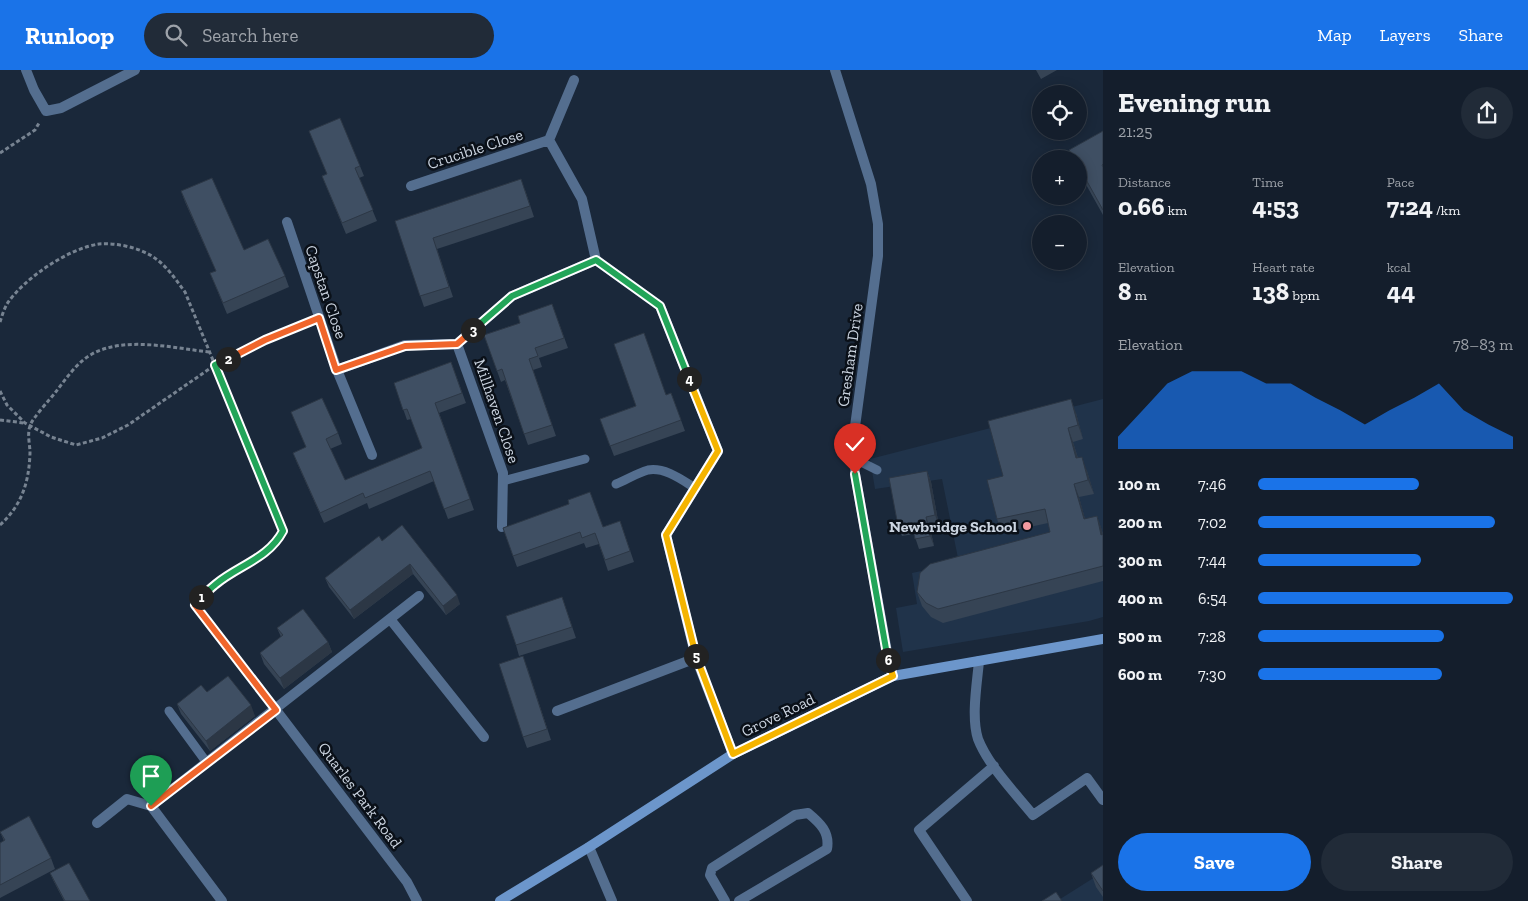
<!DOCTYPE html>
<html lang="en">
<head>
<meta charset="utf-8">
<style>
  body { margin:0; font-family:"Zilla Slab",serif; background:#212b38; color:#f1f3f6; height:100vh; display:flex; flex-direction:column; font-size:19px; white-space:nowrap }
  * { box-sizing:border-box; margin:0 }
  p { font-size:16px; color:#9da2a9 }
  .icon { flex:none; width:28px; height:28px; fill:none; stroke:currentColor; stroke-width:2; stroke-linecap:round; stroke-linejoin:round }
  .map { position:relative; flex:1; overflow:hidden }
  .drawer { display:flex; flex-direction:column; background:#141e2c; width:425px }
  .drawer>* { flex:none }
  .controls { position:absolute; left:1032px; top:15px; display:grid; gap:10px }
  .controls a { display:grid; place-items:center; width:55px; height:55px; border-radius:50%; background:#141e2c; box-shadow:0 2px 12px #0003,0 0 0 1px #333c48; font-size:25px }
  .pin { position:absolute; display:grid; place-items:center; width:42px; height:42px; color:#fff; margin:-51px -21px; border-radius:50% 50% 50% 0; rotate:-45deg; box-shadow:0 0 5px #0007 }
  .pin .icon { rotate:45deg }
  .km { position:absolute; width:25px; height:25px; margin:-12px; border-radius:50%; background:#222; color:#fff; font-size:14px; line-height:25px; text-align:center }
  .round { display:grid; place-items:center; flex:none; width:52px; height:52px; border-radius:26px; background:#212b38 }
  .overview { display:flex; align-items:center; justify-content:space-between; height:85px; padding:0 15px }
  h1 { font-size:28px; font-weight:800; line-height:38px }
  .metrics { display:grid; grid-template-columns:repeat(3,1fr); gap:8px; height:85px; padding:5px 15px }
  .metrics div { display:grid; align-content:center }
  .metrics b { font-size:25px; font-weight:800 }
  .metrics small { font-size:14px; font-weight:400 }
  .metrics p { font-size:14px }
  .chart { height:140px; padding:10px 15px }
  .chart p { display:flex; justify-content:space-between }
  .chart svg { width:100%; height:90px; margin-top:5px; fill:#1a73e8; opacity:.7 }
  .primary-button { display:flex; gap:10px; margin-top:auto; padding:10px 15px }
  .primary-button a { flex:1; height:58px; border-radius:30px; background:#1a73e8; color:#fff; font-size:20px; font-weight:800; line-height:58px; text-align:center }
  .primary-button a+a { background:#212b38; color:#f1f3f6 }
  ul { padding:0 15px; list-style:none; font-size:16px }
  li { display:grid; grid-template-columns:80px 60px 1fr; align-items:center; height:38px }
  li i { height:12px; border-radius:6px; background:#1a73e8 }
  header { display:flex; align-items:center; gap:30px; box-sizing:border-box; height:70px; padding:0 25px; background:#1a73e8; color:#fff }
  header strong { font-size:24px }
  nav { display:flex; gap:28px; margin-inline-start:auto; font-size:18px }
  .search { width:350px; height:45px; background:#212b38; display:flex; align-items:center; gap:12px; box-sizing:border-box; padding:0 18px; border-radius:28px; color:#9da2a9; font-size:19px }
  main { display:flex; flex:1; min-height:0 }
  .map>svg:first-child { display:block }
  .built { fill:#20334a }
  .lines { fill:none; stroke-linecap:round; stroke-linejoin:round }
  .path { stroke:#778391; stroke-width:3; stroke-dasharray:4 2.5; stroke-linecap:butt }
  .lane { stroke:#546e8f; stroke-width:9 }
  .street { stroke:#546e8f; stroke-width:10 }
  .secondary { stroke:#6c96cb; stroke-width:10 }
  .wall { fill:#364455 }
  .shaded-wall { fill:#2c3745 }
  .building { fill:#3f4f63; stroke:#2c3745 }
  .split-1-casing { stroke:#fff; stroke-width:10 }
  .split-2-casing { stroke:#fff; stroke-width:10 }
  .split-3-casing { stroke:#fff; stroke-width:10 }
  .split-4-casing { stroke:#fff; stroke-width:10 }
  .split-5-casing { stroke:#fff; stroke-width:10 }
  .split-6-casing { stroke:#fff; stroke-width:10 }
  .split-7-casing { stroke:#fff; stroke-width:10 }
  .split-1 { stroke:#f0652b; stroke-width:6 }
  .split-2 { stroke:#22a559; stroke-width:6 }
  .split-3 { stroke:#f0652b; stroke-width:6 }
  .split-4 { stroke:#22a559; stroke-width:6 }
  .split-5 { stroke:#f5b400; stroke-width:6 }
  .split-6 { stroke:#f5b400; stroke-width:6 }
  .split-7 { stroke:#22a559; stroke-width:6 }
  .poi-dot { fill:#f49aa0; stroke:#0a1018; stroke-width:2 }
  .labels { text-anchor:middle; dominant-baseline:central; stroke-width:5; stroke-linejoin:round; paint-order:stroke }
  .street-label { font-size:16px; fill:#cbd4e0; stroke:#0a1018 }
  .poi-label { font-size:16px; font-weight:bold; fill:#cbd4e0; stroke:#0a1018; text-anchor:end }
</style>
</head>
<body>
<header>
<strong>Runloop</strong>
<div class="search"><svg class="icon" aria-label="search" viewBox="0 0 24 24"><circle cx="10" cy="10" r="6"/><path d="M15 15l6 6"/></svg>Search here</div>
<nav><a>Map</a><a>Layers</a><a>Share</a></nav>
</header>
<main>
<div class="map">
<svg width="1103" height="831" viewBox="0 0 1103 831">
  <rect width="100%" height="100%" fill="#1a283a"/>
  <path class="built" d="M1103,329V547L1089,551L903,582L896,538L917,534L912,503L959,493L942,409L875,419L870,389Z
    M1103,802V831H1057Z"/>
  <g class="lines">
    <path class="path" d="M0,83L35,60L39,53
      M0,252C2,246 4,239 7,234C23,209 69,178 99,174C114,173 131,176 144,182C163,190 173,206 185,222L283,461C268,488 240,495 217,513C208,519 201,527 195,535L267,628
      M0,321L7,335L25,353L51,367L76,375L102,368L128,355L215,295L265,270L306,253
      M0,350L24,353
      M0,455C22,435 29,412 30,383C30,375 27,364 30,356C31,350 50,329 55,323C65,310 77,292 92,284C125,266 173,278 209,282"/>
    <path class="lane" d="M855,389L877,400
      M503,411L585,389
      M616,414C626,410 637,403 648,400C665,397 682,410 695,418
      M169,641L207,693"/>
    <path class="street" d="M26,0L34,20L46,41L61,38L135,0
      M835,0L871,114L878,154V186L854,364L855,389V404L889,593L893,606
      M549,70L574,10
      M411,116L549,70L582,129L596,190
      M287,152L337,300L372,385
      M337,300L405,275L457,274
      M502,457L503,403L457,274L512,226L596,190L660,236L718,381L666,465L696,588L733,684
      M390,549L484,667
      M979,591C977,614 971,647 978,669C988,695 1015,723 1033,745L1087,708L1103,730
      M276,640L407,812L417,831
      M557,641L696,588
      M97,753L127,729L151,736
      M589,777L612,831
      M222,831L151,736L419,526
      M725,831L710,805L712,798L795,745L808,743C820,753 830,762 827,779L739,831
      M967,831L919,760L994,696"/>
    <path class="secondary" d="M500,831L589,777L733,684L893,606L1103,569"/>
  </g>
  <path class="wall" d="M1036,0H1057L1041,9Z
    M309,61L360,96L364,106L359,108L377,151L346,164L322,106L327,104Z
    M1103,61V145L1079,102V89H1072L1069,80Z
    M525,120L534,147L437,179L453,227L424,237L395,151Z
    M181,121L244,180L285,206L289,217L227,244L210,203L216,201L185,132Z
    M552,234L568,278L539,288L542,297L533,300L556,366L528,375L505,310L501,312L484,265L520,253Z
    M451,292L466,333L439,343L474,440L448,449L434,411L369,439L367,433L324,453L297,393L293,383L306,377L291,342L338,363L342,374L330,379L345,410L422,378L411,349L407,350L394,313Z
    M671,323L685,361L614,386L600,349Z
    M1076,343L1083,369L1073,372L1078,388L1087,401L1094,424L1079,427L1085,449L1097,446L1103,464V511L943,553L931,547L922,536L917,522L1050,462L1048,453L1002,463L997,449L1003,406Z
    M927,401L931,412L939,456L930,458L934,476L919,479L914,464L902,466L898,456Z
    M569,434L603,457L620,451L634,492L608,501L599,474L586,478L584,473L517,497L503,458Z
    M382,471L460,534L446,545L413,504L354,549L329,517L325,508Z
    M562,527L576,568L519,586L516,575Z
    M277,558L328,572L332,582L284,619L264,594L260,583L281,567Z
    M527,597L551,670L527,678L523,667Z
    M207,622L255,646L210,681L181,644L177,634Z
    M0,762L51,788L55,799L0,828V773L4,771Z
    M1103,795V827L1096,817L1091,803Z
    M50,803L90,831H64L53,810Z"/>
  <path class="shaded-wall" d="M1071,329L1076,343L1083,369L1078,355Z
    M1068,358L1073,372L1082,402L1076,388Z
    M1082,387L1087,401L1094,424L1088,410Z
    M927,401L931,412L939,456L935,445Z
    M1074,414L1079,427L1089,463L1084,449Z
    M1097,446L1102,460L1103,466L1101,465Z
    M926,447L930,458L934,476L930,466Z
    M410,494L413,504L354,549L350,540Z
    M457,525L460,534L446,545L443,536Z
    M328,572L332,582L284,619L280,608Z
    M251,635L255,646L210,681L206,671Z"/>
  <path class="building" d="M340,48L360,96L355,98L373,140L342,153L322,106L327,104L309,61Z
    M1103,61V94L1102,95L1103,97V140L1079,97V89H1074L1069,80Z
    M212,108L244,180L268,169L285,206L223,233L210,203L216,201L181,121Z
    M521,109L530,136L433,168L449,217L420,226L395,151Z
    M552,234L564,268L535,278L538,286L529,289L552,355L524,364L502,299L497,301L484,265L520,253L518,246Z
    M644,263L666,325L671,323L681,350L610,376L600,349L636,336L614,274Z
    M451,292L462,323L435,333L470,429L444,439L430,401L365,428L363,423L320,443L293,383L306,377L291,342L322,328L338,363L326,369L345,410L422,378L407,339L403,340L394,313Z
    M1071,329L1078,355L1068,358L1076,388L1082,387L1088,410L1074,414L1084,449L1097,446L1101,465L1103,464V496L938,539L926,533L917,522L920,503L930,494L1050,462L1045,439L997,449L987,410L1003,406L988,351Z
    M927,401L935,445L926,447L930,466L915,469L912,453L898,456L889,408Z
    M590,422L603,457L620,451L630,481L605,490L595,463L582,468L580,462L513,486L503,458L569,434L568,430Z
    M402,455L457,525L443,536L410,494L350,540L325,508L379,466L382,471Z
    M562,527L572,557L516,575L506,546Z
    M303,539L328,572L280,608L260,583L283,565L277,558Z
    M523,586L547,659L523,667L499,594Z
    M228,606L251,635L206,671L177,634L201,615L207,622Z
    M29,746L51,788L0,815V773L5,770L0,762Z
    M69,793L90,831H65L50,803Z
    M1103,795V821L1091,803Z
    M1056,822L1062,831H1042Z"/>
  <g class="lines">
    <defs>
      <path id="split-1" d="M151,736L276,640L195,535L201,527"/>
      <path id="split-2" d="M201,527C206,523 211,518 216,514C239,495 268,489 283,461L215,295L228,289"/>
      <path id="split-3" d="M228,289L265,270L319,248L336,300L405,276L457,274L473,260"/>
      <path id="split-4" d="M473,260L512,226L596,190L660,236L689,309"/>
      <path id="split-5" d="M689,309L718,381L666,465L696,586"/>
      <path id="split-6" d="M696,586L733,684L893,606L888,590"/>
      <path id="split-7" d="M855,404L888,590"/>
    </defs>
    <use href="#split-1" class="split-1-casing"/>
    <use href="#split-2" class="split-2-casing"/>
    <use href="#split-3" class="split-3-casing"/>
    <use href="#split-4" class="split-4-casing"/>
    <use href="#split-5" class="split-5-casing"/>
    <use href="#split-6" class="split-6-casing"/>
    <use href="#split-7" class="split-7-casing"/>
    <use href="#split-1" class="split-1"/>
    <use href="#split-2" class="split-2"/>
    <use href="#split-3" class="split-3"/>
    <use href="#split-4" class="split-4"/>
    <use href="#split-5" class="split-5"/>
    <use href="#split-6" class="split-6"/>
    <use href="#split-7" class="split-7"/>
  </g>
  <circle class="poi-dot" cx="1027" cy="456" r="5"/>
  <g class="labels">
    <g class="street-label">
      <text transform="translate(475 79) rotate(-18)">Crucible Close</text>
      <text transform="translate(326 222) rotate(71)">Capstan Close</text>
      <text transform="translate(850 285) rotate(-82)">Gresham Drive</text>
      <text transform="translate(497 341) rotate(71)">Millhaven Close</text>
      <text transform="translate(778 645) rotate(-26)">Grove Road</text>
      <text transform="translate(360 725) rotate(53)">Quarles Park Road</text>
    </g>
    <g class="poi-label">
      <text x="1017" y="456">Newbridge School</text>
    </g>
  </g>
</svg>
<div class="controls">
<a><svg class="icon" aria-label="locate" viewBox="0 0 24 24"><circle cx="12" cy="12" r="6"/><path d="M12 2v4M12 18v4M2 12h4M18 12h4"/></svg></a>
<a>+</a>
<a>−</a>
</div>
<div class="pin" style="left:151px;top:736px;background:#1e9e55"><svg class="icon" aria-label="arrive" viewBox="0 0 24 24"><path d="M6 21V4h12l-3 4 3 4H6"/></svg></div>
<div class="pin" style="left:855px;top:404px;background:#d93025"><svg class="icon" aria-label="check" viewBox="0 0 24 24"><path d="M5 12l5 5 9-10"/></svg></div>
<b class="km" style="left:201px;top:527px">1</b>
<b class="km" style="left:228px;top:289px">2</b>
<b class="km" style="left:473px;top:260px">3</b>
<b class="km" style="left:689px;top:309px">4</b>
<b class="km" style="left:696px;top:586px">5</b>
<b class="km" style="left:888px;top:590px">6</b>
</div>
<section class="drawer">
<div class="overview"><div><h1>Evening run</h1><p>21:25</p></div><a class="round"><svg class="icon" aria-label="share" viewBox="0 0 24 24"><path d="M12 15V3M7 8l5-5 5 5M5 13v7h14v-7"/></svg></a></div>
<div class="metrics">
<div><p>Distance</p><b>0.66<small> km</small></b></div>
<div><p>Time</p><b>4:53</b></div>
<div><p>Pace</p><b>7:24<small> /km</small></b></div>
</div>
<div class="metrics">
<div><p>Elevation</p><b>8<small> m</small></b></div>
<div><p>Heart rate</p><b>138<small> bpm</small></b></div>
<div><p>kcal</p><b>44</b></div>
</div>
<div class="chart"><p><span>Elevation</span>78–83 m</p>
<svg viewBox="0 0 160 44" preserveAspectRatio="none"><path d="M0 44V38L10 25L20 12L30 6L40 6L50 6L60 12L70 12L80 19L90 25L100 32L110 25L120 19L130 12L140 25L150 32L160 38V44z"/></svg>
</div>
<ul>
<li><b>100 m</b>7:46<i style="width:63%"></i></li>
<li><b>200 m</b>7:02<i style="width:93%"></i></li>
<li><b>300 m</b>7:44<i style="width:64%"></i></li>
<li><b>400 m</b>6:54<i style="width:100%"></i></li>
<li><b>500 m</b>7:28<i style="width:73%"></i></li>
<li><b>600 m</b>7:30<i style="width:72%"></i></li>
</ul>
<div class="primary-button"><a>Save</a><a>Share</a></div>
</section>
</main>
</body>
</html>
